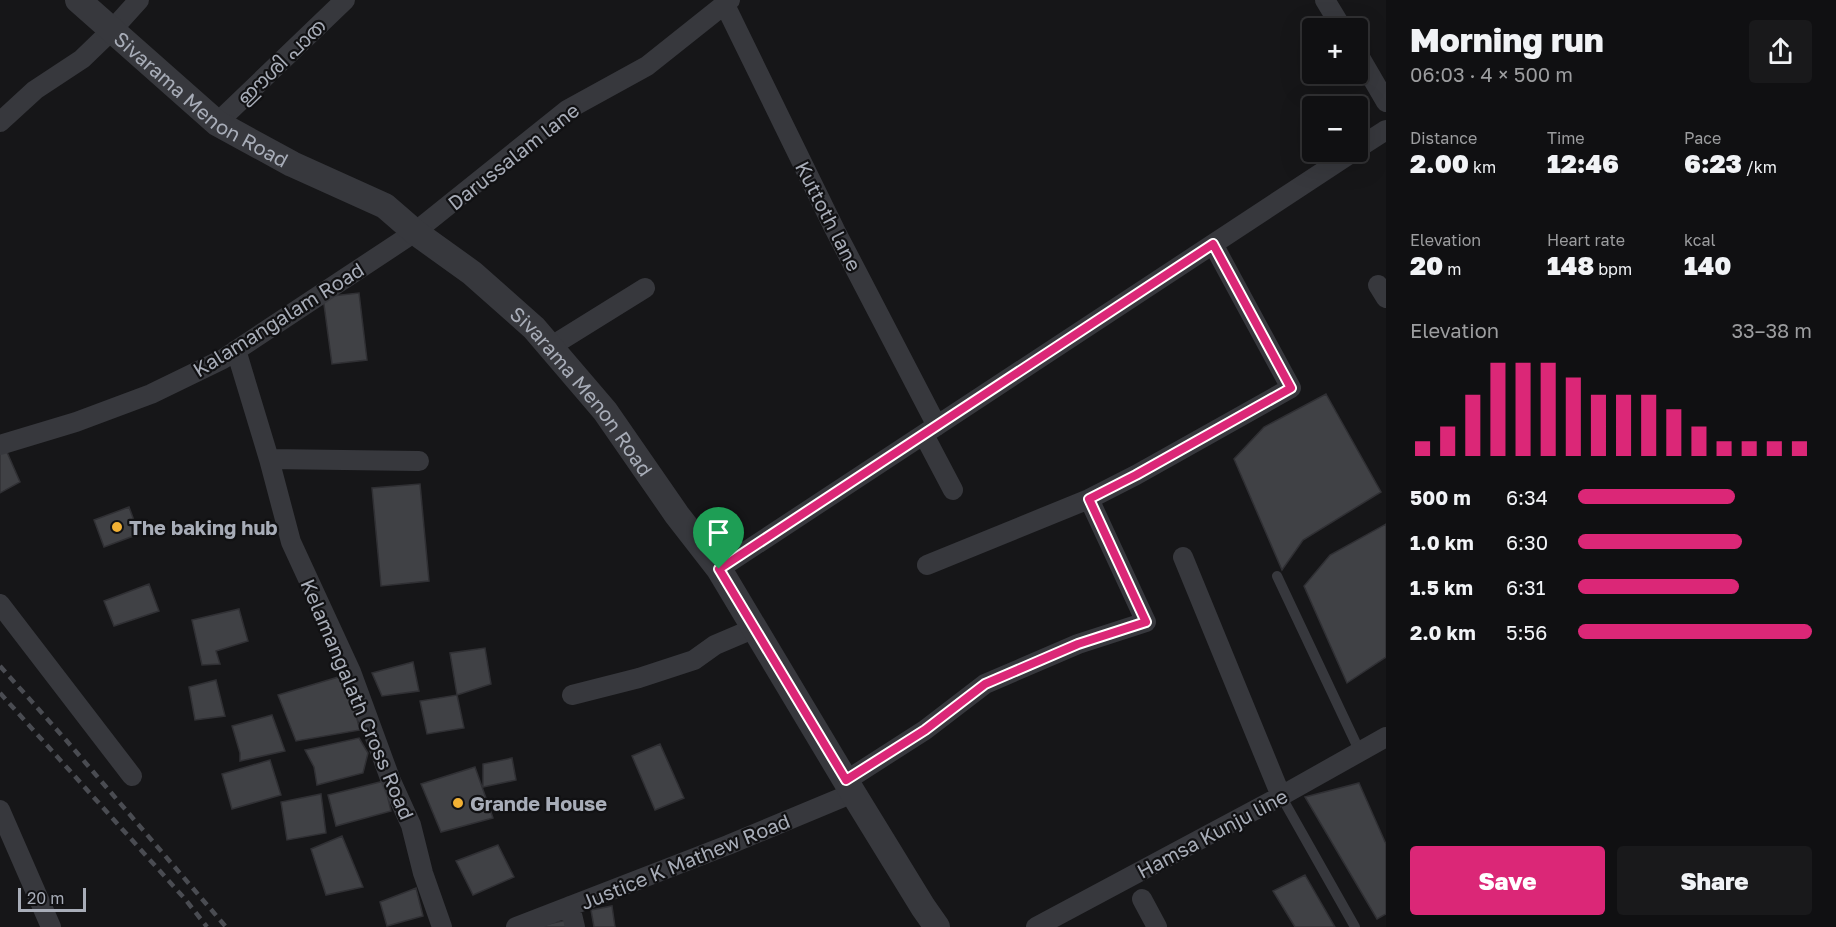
<!DOCTYPE html>
<html lang="en">
<head>
<meta charset="utf-8">
<style>
  body { margin:0; font-family:"Golos Text","Noto Sans Malayalam",sans-serif; background:#19191b; color:#f1f3f6; height:100vh; display:flex; flex-direction:column; font-size:22px; white-space:nowrap }
  * { box-sizing:border-box; margin:0 }
  p { font-size:20px; color:#9c9d9f }
  .icon { flex:none; width:33px; height:33px; fill:none; stroke:currentColor; stroke-width:2; stroke-linecap:round; stroke-linejoin:round }
  .map { position:relative; flex:1; overflow:hidden }
  .drawer { display:flex; flex-direction:column; background:#101012; width:450px }
  .drawer>* { flex:none }
  .buttons { position:absolute; left:1302px; top:18px; display:grid; gap:12px }
  .buttons a { display:grid; place-items:center; width:66px; height:66px; border-radius:6px; background:#101012; box-shadow:0 6px 24px #0002,0 0 0 2px #303032; font-size:30px }
  .scale { position:absolute; left:18px; bottom:15px; width:68px; box-sizing:border-box; padding-left:6px; border:3px solid #a8adb8; border-top:0; font-size:16px; line-height:21px; white-space:nowrap; color:#a8adb8; -webkit-text-stroke:4px #111113; paint-order:stroke }
  .pin { position:absolute; display:grid; place-items:center; width:51px; height:51px; color:#fff; margin:-62px -26px; border-radius:50% 50% 50% 0; rotate:-45deg; box-shadow:0 0 6px #0007 }
  .pin .icon { rotate:45deg }
  .round { display:grid; place-items:center; flex:none; width:63px; height:63px; border-radius:6px; background:#19191b }
  .head { display:flex; align-items:center; justify-content:space-between; height:102px; padding:0 24px }
  h1 { font-size:33px; font-weight:800; line-height:45px }
  .stats { display:grid; grid-template-columns:repeat(3,1fr); gap:9px; height:102px; padding:6px 24px }
  .stats div { display:grid; align-content:center }
  .stats b { font-size:26px; font-weight:800 }
  .stats small { font-size:16px; font-weight:400 }
  .stats p { font-size:16px }
  .chart { height:168px; padding:12px 24px }
  .chart p { display:flex; justify-content:space-between }
  .chart svg { width:100%; height:108px; margin-top:6px; stroke:#db2777; stroke-width:6 }
  .button { display:flex; gap:12px; margin-top:auto; padding:12px 24px }
  .button a { flex:1; height:69px; border-radius:6px; background:#db2777; color:#fff; font-size:24px; font-weight:800; line-height:69px; text-align:center }
  .button a+a { background:#19191b; color:#f1f3f6 }
  ul { padding:0 24px; list-style:none; font-size:20px }
  li { display:grid; grid-template-columns:96px 72px 1fr; align-items:center; height:45px }
  li i { height:15px; border-radius:8px; background:#db2777 }
  main { display:flex; flex:1; min-height:0 }
  .map>svg:first-child { display:block }
  .building { fill:#404145; stroke:#303034; stroke-width:1.5 }
  .lines { fill:none; stroke-linecap:round; stroke-linejoin:round }
  .service { stroke:#37383d; stroke-width:10 }
  .minor { stroke:#37383d; stroke-width:20 }
  .tertiary { stroke:#37383d; stroke-width:26 }
  .rail { stroke:#4a4c52; stroke-width:4.5; stroke-dasharray:8 6; stroke-linecap:butt }
  .route-casing { stroke:#fff; stroke-width:12 }
  .route { stroke:#db2777; stroke-width:8 }
  .poi-dot { fill:#f2b134; stroke:#111113; stroke-width:2 }
  .labels { text-anchor:middle; dominant-baseline:central; stroke-width:4.5; stroke-linejoin:round; paint-order:stroke }
  .street-label { font-size:20px; fill:#a8adb8; stroke:#111113 }
  .poi-label { font-size:20px; font-weight:bold; fill:#a8adb8; stroke:#111113; text-anchor:start }
</style>
</head>
<body>
<main>
<div class="map">
<svg width="1386" height="927" viewBox="0 0 1386 927">
  <rect width="100%" height="100%" fill="#161618"/>
  <path class="building" d="M359,293L367,360L332,364L323,297Z
    M1326,394L1381,492L1303,540L1282,570L1234,459L1264,427Z
    M3,443L20,482L0,493V444Z
    M420,484L429,581L381,586L372,488Z
    M129,507L139,534L104,547L94,520Z
    M1386,524V657L1347,683L1304,586L1330,555Z
    M149,584L159,611L114,626L104,601Z
    M239,609L248,641L216,651L220,664L202,665L192,620Z
    M485,648L491,684L457,695L450,653Z
    M413,662L419,691L382,696L372,673Z
    M345,675L360,730L296,741L278,695Z
    M216,680L225,716L195,720L189,687Z
    M457,695L464,728L427,734L420,701Z
    M272,715L285,751L240,761V753L232,726Z
    M359,738L368,753L363,773L317,785L314,767L305,750Z
    M660,744L684,798L655,810L632,756Z
    M512,758L516,780L483,787V764Z
    M270,760L281,795L232,809L222,774Z
    M475,767L493,818L441,832L421,784Z
    M384,781L391,811L336,826L328,795Z
    M1359,783L1386,844V914L1377,919L1305,797Z
    M321,794L326,833L287,840L281,802Z
    M342,836L363,887L326,895L311,849Z
    M498,845L514,877L473,895L456,861Z
    M1305,875L1335,927H1295L1273,891Z
    M416,888L423,916L387,926L380,902Z
    M612,906L615,927H594L591,910Z
    M567,920L568,927H539V926Z"/>
  <g class="lines">
    <path class="service" d="M1277,576L1360,752
      M1281,796L1355,927"/>
    <path class="minor" d="M1325,0L1342,28
      M725,5L835,230L937,426
      M1358,54L1386,102
      M0,122L35,90L82,59L111,31L139,0
      M217,123L345,0
      M1358,148L1386,130
      M1378,285L1386,298
      M550,347L645,288
      M236,350L269,459L291,542L351,672L391,781L411,825L423,873L442,927
      M924,435L953,490
      M0,445L76,422L151,394L223,359L415,232L567,110L647,66L730,0
      M269,459L419,461
      M1183,557L1281,796
      M927,565L1089,499L1136,475L1291,388L1213,244
      M719,569L1353,152
      M0,604L132,776
      M572,695L639,678L694,660L715,645L755,628
      M847,780L925,730L985,684L1078,644L1146,622L1089,499
      M0,810L51,927
      M1142,899L1157,927
      M570,906L575,927
      M516,927L728,845L853,793
      M1036,927L1281,796L1386,737"/>
    <path class="tertiary" id="s1" d="M78,0L217,123L292,164L385,206L415,232L472,273L534,328L605,411L677,515L719,569L853,793L923,907L937,927"/>
    <path class="rail" d="M0,666L66,740L226,927
      M0,693L185,899L207,927"/>
  </g>
  <g class="lines">
    <defs>
      <path id="route" d="M1213,244L1291,388L1136,475L1089,499L1146,622L1078,644L985,684L925,730L846,780L719,569Z"/>
    </defs>
    <use href="#route" class="route-casing"/>
    <use href="#route" class="route"/>
  </g>
  <g class="poi-dot">
    <circle cx="117" cy="527" r="6"/>
    <circle cx="458" cy="803" r="6"/>
  </g>
  <g class="labels">
    <g class="street-label">
      <text transform="translate(281 61) rotate(-44)">ഈശി പാത</text>
      <text stroke="none"><textPath href="#s1" startOffset="159">Sivarama Menon Road</textPath></text>
      <text transform="translate(513 156) rotate(-38)">Darussalam lane</text>
      <text transform="translate(829 216) rotate(63)">Kuttoth lane</text>
      <text transform="translate(278 319) rotate(-32)">Kalamangalam Road</text>
      <text stroke="none"><textPath href="#s1" startOffset="645">Sivarama Menon Road</textPath></text>
      <text transform="translate(358 699) rotate(67)">Kelamangalath Cross Road</text>
      <text transform="translate(1212 833) rotate(-28)">Hamsa Kunju line</text>
      <text transform="translate(685 861) rotate(-22)">Justice K Mathew Road</text>
    </g>
    <g class="poi-label">
      <text x="129" y="527">The baking hub</text>
      <text x="470" y="803">Grande House</text>
    </g>
  </g>
</svg>
<div class="buttons">
<a>+</a>
<a>−</a>
</div>
<div class="scale">20 m</div>
<div class="pin" style="left:719px;top:569px;background:#1e9e55"><svg class="icon" aria-label="arrive" viewBox="0 0 24 24"><path d="M6 21V4h12l-3 4 3 4H6"/></svg></div>
</div>
<section class="drawer">
<div class="head"><div><h1>Morning run</h1><p>06:03 · 4 × 500 m</p></div><a class="round"><svg class="icon" aria-label="share" viewBox="0 0 24 24"><path d="M12 15V3M7 8l5-5 5 5M5 13v7h14v-7"/></svg></a></div>
<div class="stats">
<div><p>Distance</p><b>2.00<small> km</small></b></div>
<div><p>Time</p><b>12:46</b></div>
<div><p>Pace</p><b>6:23<small> /km</small></b></div>
</div>
<div class="stats">
<div><p>Elevation</p><b>20<small> m</small></b></div>
<div><p>Heart rate</p><b>148<small> bpm</small></b></div>
<div><p>kcal</p><b>140</b></div>
</div>
<div class="chart"><p><span>Elevation</span>33–38 m</p>
<svg viewBox="0 0 160 44" preserveAspectRatio="none"><path d="M5 44V38M15 44V32M25 44V19M35 44V6M45 44V6M55 44V6M65 44V12M75 44V19M85 44V19M95 44V19M105 44V25M115 44V32M125 44V38M135 44V38M145 44V38M155 44V38"/></svg>
</div>
<ul>
<li><b>500 m</b>6:34<i style="width:67%"></i></li>
<li><b>1.0 km</b>6:30<i style="width:70%"></i></li>
<li><b>1.5 km</b>6:31<i style="width:69%"></i></li>
<li><b>2.0 km</b>5:56<i style="width:100%"></i></li>
</ul>
<div class="button"><a>Save</a><a>Share</a></div>
</section>
</main>
</body>
</html>
